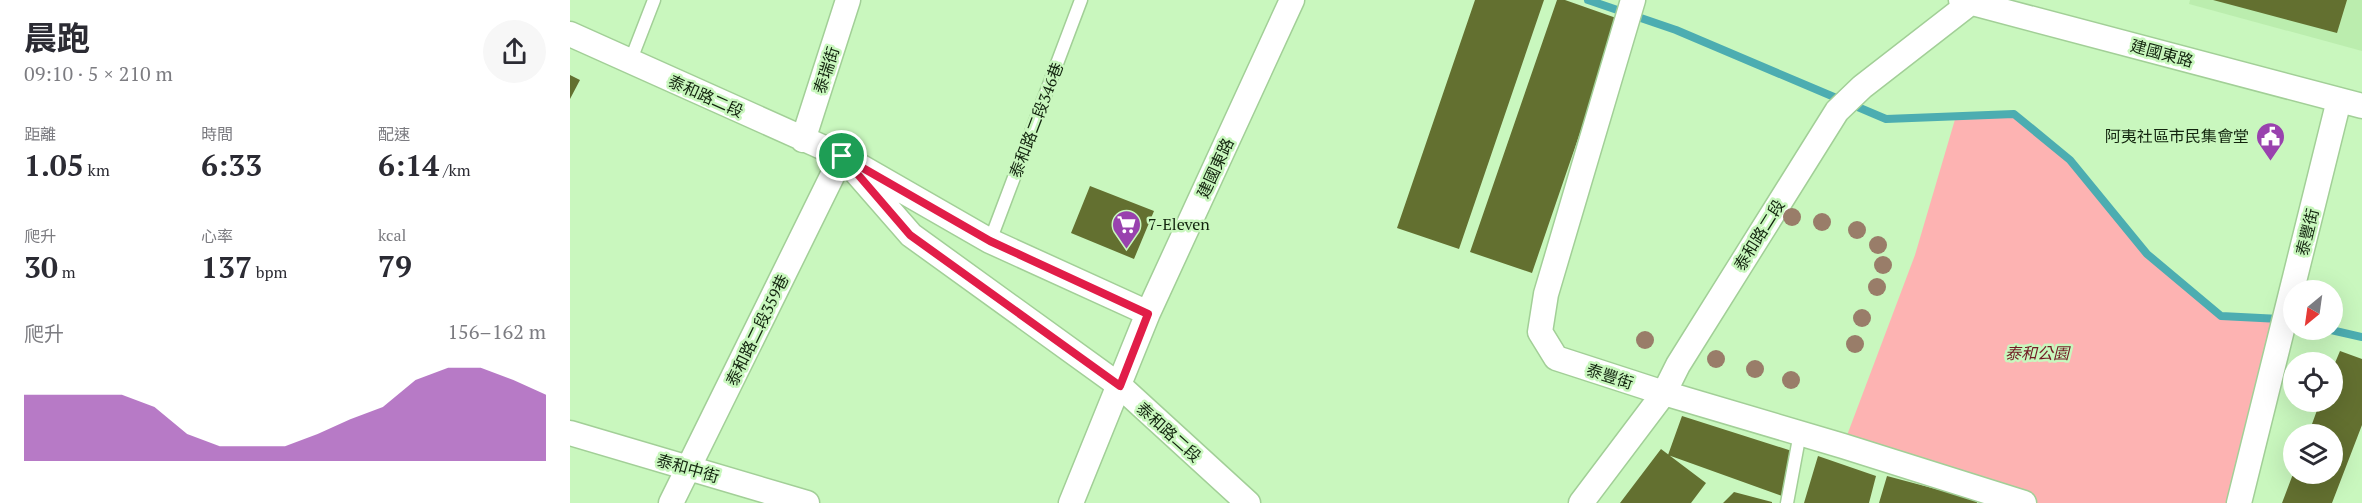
<!DOCTYPE html>
<html lang="zh-TW">
<head>
<meta charset="utf-8">
<style>
  body { margin:0; font-family:"PT Serif","Noto Sans TC",serif; background:#f7f7f7; color:#2b2b33; height:100vh; display:flex; flex-direction:column; font-size:22px; white-space:nowrap }
  * { box-sizing:border-box; margin:0 }
  p { font-size:20px; color:#7c7c81 }
  .icon { flex:none; width:33px; height:33px; fill:none; stroke:currentColor; stroke-width:2; stroke-linecap:round; stroke-linejoin:round }
  .map { position:relative; flex:1; overflow:hidden }
  .sheet { display:flex; flex-direction:column; background:#fff; width:570px }
  .sheet>* { flex:none }
  .needle { width:39px; rotate:209deg }
  .tools { position:absolute; left:1713px; top:280px; display:grid; gap:12px }
  .tools a { display:grid; place-items:center; width:60px; height:60px; border-radius:50%; background:#fff; box-shadow:0 6px 24px #0002; font-size:30px }
  .pin { position:absolute; display:grid; place-items:center; width:51px; height:51px; color:#fff; margin:-26px; border:3px solid #fff; border-radius:50%; box-shadow:0 2px 6px #0007 }
  .round { display:grid; place-items:center; flex:none; width:63px; height:63px; border-radius:32px; background:#f7f7f7 }
  .head { display:flex; align-items:center; justify-content:space-between; height:102px; padding:0 24px }
  h1 { font-size:33px; font-weight:700; line-height:45px }
  .metrics { display:grid; grid-template-columns:repeat(3,1fr); gap:9px; height:102px; padding:6px 24px }
  .metrics div { display:grid; align-content:center }
  .metrics b { font-size:30px; font-weight:700 }
  .metrics small { font-size:16px; font-weight:400 }
  .metrics p { font-size:16px }
  .chart { height:168px; padding:12px 24px }
  .chart p { display:flex; justify-content:space-between }
  .chart svg { width:100%; height:108px; margin-top:6px; fill:#9942ae; opacity:.7 }
  main { display:flex; flex:1; min-height:0 }
  .map>svg:first-child { display:block }
  .built { fill:#bbedae }
  .green { fill:#fdb3b2 }
  .lines { fill:none; stroke-linecap:round; stroke-linejoin:round }
  .stream { stroke:#4cadb1; stroke-width:8 }
  .building { fill:#637030 }
  .service-casing { stroke:#a2cf97; stroke-width:15 }
  .minor-casing { stroke:#a2cf97; stroke-width:27 }
  .service { stroke:#fff; stroke-width:12 }
  .minor { stroke:#fff; stroke-width:24 }
  .tree { fill:#997d69 }
  .route-casing { stroke:#fff; stroke-width:12 }
  .route { stroke:#e11d48; stroke-width:8 }
  .labels { text-anchor:middle; dominant-baseline:central; stroke-width:5; stroke-linejoin:round; paint-order:stroke }
  .street-label { font-size:16px; fill:#12240e; stroke:#c9f7be }
  .poi-label { font-size:16px; fill:#12240e; stroke:#c9f7be; text-anchor:end }
  .park-label { font-size:16px; font-style:italic; fill:#711a23; stroke:#c9f7be }
</style>
</head>
<body>
<main>
<section class="sheet">
<div class="head"><div><h1>晨跑</h1><p>09:10 · 5 × 210 m</p></div><a class="round"><svg class="icon" aria-label="share" viewBox="0 0 24 24"><path d="M12 15V3M7 8l5-5 5 5M5 13v7h14v-7"/></svg></a></div>
<div class="metrics">
<div><p>距離</p><b>1.05<small> km</small></b></div>
<div><p>時間</p><b>6:33</b></div>
<div><p>配速</p><b>6:14<small> /km</small></b></div>
</div>
<div class="metrics">
<div><p>爬升</p><b>30<small> m</small></b></div>
<div><p>心率</p><b>137<small> bpm</small></b></div>
<div><p>kcal</p><b>79</b></div>
</div>
<div class="chart"><p><span>爬升</span>156–162 m</p>
<svg viewBox="0 0 160 44" preserveAspectRatio="none"><path d="M0 44V17L10 17L20 17L30 17L40 22L50 33L60 38L70 38L80 38L90 33L100 27L110 22L120 11L130 6L140 6L150 11L160 17V44z"/></svg>
</div>
</section>
<div class="map">
<svg width="1792" height="503" viewBox="0 0 1792 503">
  <rect width="100%" height="100%" fill="#c9f7be"/>
  <path class="built" d="M1620,0H1792V51L1619,4Z"/>
  <path class="green" d="M1444,114L1500,160L1577,254L1651,316L1716,319L1669,503H1454L1273,446L1345,255L1386,116Z"/>
  <g class="lines">
    <path class="stream" d="M1018,0L1106,30L1316,119L1444,114L1500,160L1577,254L1651,316L1710,319
      M1761,330L1792,337"/>
  </g>
  <path class="building" d="M905,0H974L889,249L827,228Z
    M987,0H995L1049,19L962,273L900,252Z
    M1643,0H1777L1767,33Z
    M0,75L10,80L0,99Z
    M520,186L584,211L564,259L501,233Z
    M1770,351L1792,359V425L1762,503H1712L1723,474H1762V435H1738L1750,402H1762V370Z
    M1112,416L1222,451L1212,496L1098,455Z
    M1091,449L1136,483L1121,503H1050Z
    M1248,456L1306,476L1299,503H1234Z
    M1317,476L1407,500V503H1309Z
    M1164,492L1202,502V503H1153Z"/>
  <g class="lines">
    <defs>
      <path id="service" d="M60,62L84,0
        M420,241L511,0
        M1217,503L1230,433"/>
      <path id="minor" d="M1063,0L976,294L970,332L986,358L1094,393L1273,446L1454,503
        M1391,0L1792,106
        M0,34L272,156L420,241L578,313
        M233,140L278,0
        M0,433L237,503
        M101,503L272,156L341,235L550,386L678,503
        M501,503L578,313L722,0
        M1011,503L1094,393L1108,365L1267,111L1292,87L1404,0
        M1669,503L1769,100"/>
    </defs>
    <use href="#service" class="service-casing"/>
    <use href="#minor" class="minor-casing"/>
    <use href="#service" class="service"/>
    <use href="#minor" class="minor"/>
  </g>
  <g class="tree">
    <circle cx="1222" cy="217" r="9"/>
    <circle cx="1252" cy="222" r="9"/>
    <circle cx="1287" cy="230" r="9"/>
    <circle cx="1308" cy="245" r="9"/>
    <circle cx="1313" cy="265" r="9"/>
    <circle cx="1307" cy="287" r="9"/>
    <circle cx="1292" cy="318" r="9"/>
    <circle cx="1075" cy="340" r="9"/>
    <circle cx="1285" cy="344" r="9"/>
    <circle cx="1146" cy="359" r="9"/>
    <circle cx="1185" cy="369" r="9"/>
    <circle cx="1221" cy="380" r="9"/>
  </g>
  <g class="lines">
    <defs>
      <path id="route" d="M272,156L420,241L578,314L550,386L340,235Z"/>
    </defs>
    <use href="#route" class="route-casing"/>
    <use href="#route" class="route"/>
  </g>
  <defs>
    <symbol id="civic-pin" viewBox="-11 -11 22 30"><path d="M0 17L-7.5 6A9.5 9.5 0 1 1 7.5 6Z" fill="#9942ae" stroke="#c9f7be"/><path d="M-.6-6.5H3V-4.5H.6V-3L4-1V1h2V6H-6V1h2V-1L-.6-3ZM-1.2 2.5V6h2.4V2.5Z" fill="#fff"/></symbol>
    <symbol id="supermarket-pin" viewBox="-11 -11 22 30"><path d="M0 17L-7.5 6A9.5 9.5 0 1 1 7.5 6Z" fill="#9942ae" stroke="#c9f7be"/><path d="M-6-5.5h2.5l.6 2H6L4.5 2H-2.5L-4.4-4H-6ZM-1.5 3.2a1.3 1.3 0 1 0 .1 0ZM3 3.2a1.3 1.3 0 1 0 .1 0Z" fill="#fff"/></symbol>
  </defs>
  <g fill-rule="evenodd">
    <use href="#civic-pin" x="1684" y="120" width="33" height="45"/>
    <use href="#supermarket-pin" x="540" y="208" width="33" height="45"/>
  </g>
  <g class="labels">
    <g class="street-label">
      <text transform="translate(1592 53) rotate(15)">建國東路</text>
      <text transform="translate(256 70) rotate(-72)">泰瑞街</text>
      <text transform="translate(136 96) rotate(24)">泰和路二段</text>
      <text transform="translate(466 120) rotate(-69)">泰和路二段346巷</text>
      <text transform="translate(645 168) rotate(-65)">建國東路</text>
      <text transform="translate(1737 232) rotate(-76)">泰豐街</text>
      <text transform="translate(1189 235) rotate(-58)">泰和路二段</text>
      <text transform="translate(187 330) rotate(-64)">泰和路二段359巷</text>
      <text transform="translate(1040 376) rotate(18)">泰豐街</text>
      <text transform="translate(599 432) rotate(42)">泰和路二段</text>
      <text transform="translate(118 468) rotate(16)">泰和中街</text>
    </g>
    <g class="poi-label">
      <text x="1679" y="136">阿夷社區市民集會堂</text>
      <text x="578" y="224" text-anchor="start">7-Eleven</text>
    </g>
    <g class="park-label">
      <text x="1467" y="353">泰和公園</text>
    </g>
  </g>
</svg>
<div class="tools">
<a><svg class="needle" viewBox="-14 -14 28 28"><path d="M0-13l5 13h-10z" fill="#e53935"/><path d="M0 13l5-13h-10z" fill="#7c7c81"/></svg></a>
<a><svg class="icon" aria-label="locate" viewBox="0 0 24 24"><circle cx="12" cy="12" r="6"/><path d="M12 2v4M12 18v4M2 12h4M18 12h4"/></svg></a>
<a><svg class="icon" aria-label="layers" viewBox="0 0 24 24"><path d="M12 4l9 5-9 5-9-5zM3 14l9 5 9-5"/></svg></a>
</div>
<div class="pin" style="left:272px;top:156px;background:#1e9e55"><svg class="icon" aria-label="arrive" viewBox="0 0 24 24"><path d="M6 21V4h12l-3 4 3 4H6"/></svg></div>
</div>
</main>
</body>
</html>
